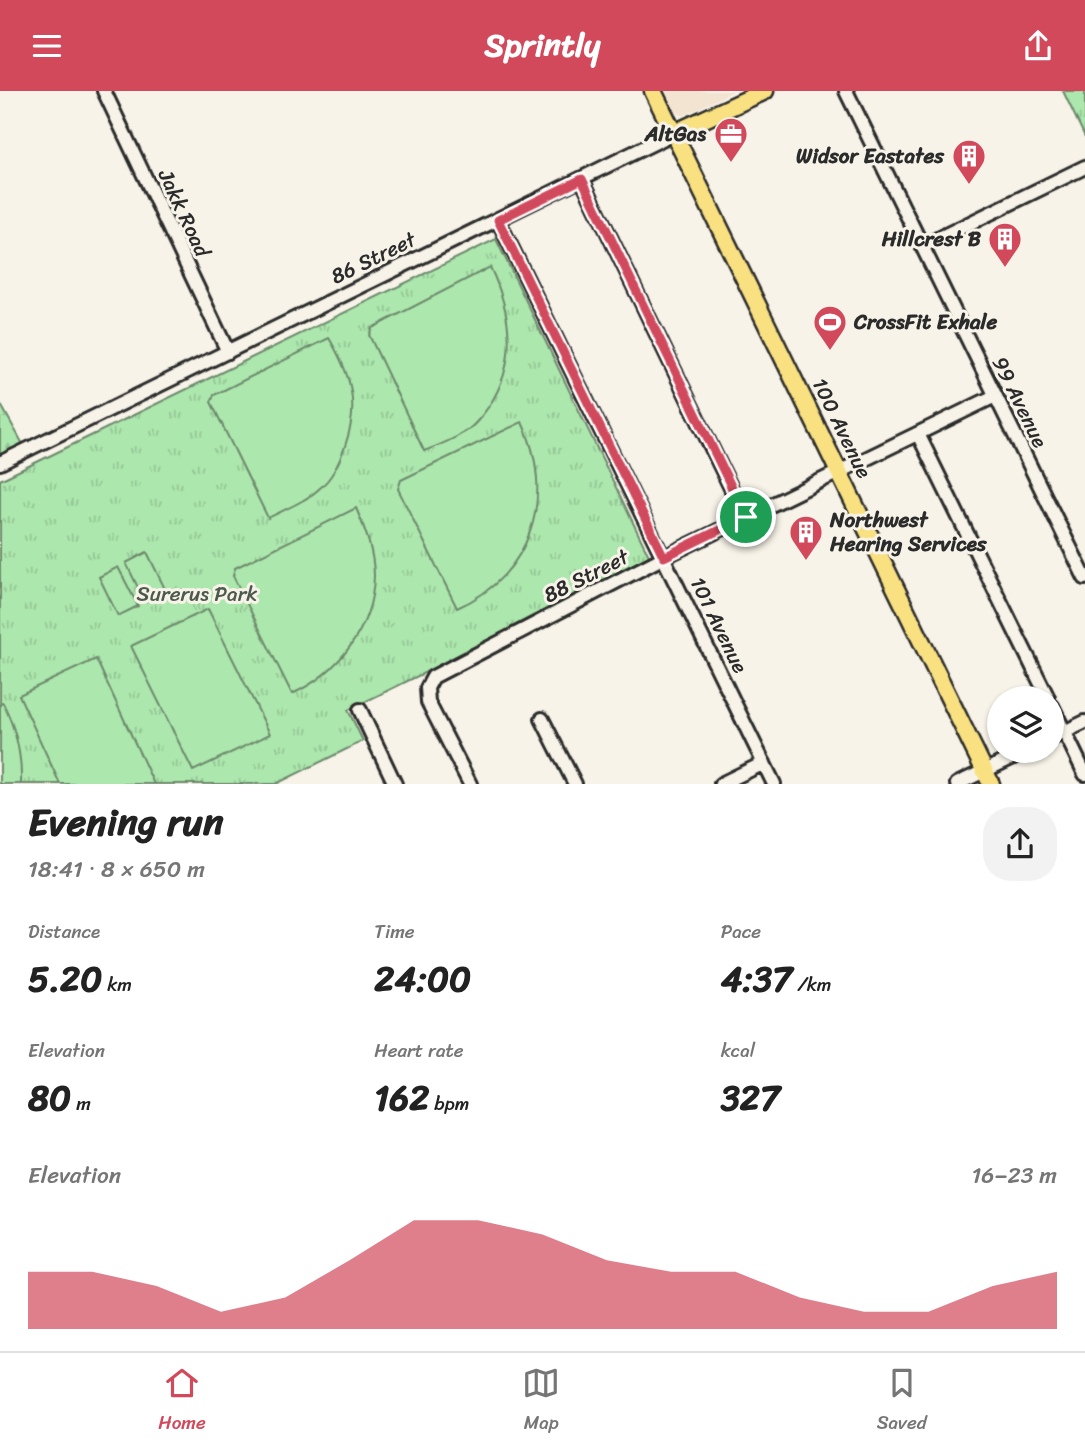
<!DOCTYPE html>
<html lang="en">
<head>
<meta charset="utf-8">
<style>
  body { margin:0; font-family:Sriracha,sans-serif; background:#f2f2f2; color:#222; height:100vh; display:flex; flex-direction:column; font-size:26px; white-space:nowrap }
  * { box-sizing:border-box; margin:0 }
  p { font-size:23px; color:#767676 }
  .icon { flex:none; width:38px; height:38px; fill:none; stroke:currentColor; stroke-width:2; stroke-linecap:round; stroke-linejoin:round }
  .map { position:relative; height:693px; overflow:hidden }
  .sheet { display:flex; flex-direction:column; background:#fff; flex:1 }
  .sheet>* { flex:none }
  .fabs { position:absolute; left:987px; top:595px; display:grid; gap:14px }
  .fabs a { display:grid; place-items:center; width:77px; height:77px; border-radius:50%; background:#fff; box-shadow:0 2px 5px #0004; font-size:35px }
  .pin { position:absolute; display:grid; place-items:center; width:60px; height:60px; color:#fff; margin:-30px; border:4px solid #fff; border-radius:50%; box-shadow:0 2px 7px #0007 }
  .round { display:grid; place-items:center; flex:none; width:74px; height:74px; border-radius:28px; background:#f2f2f2 }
  .summary { display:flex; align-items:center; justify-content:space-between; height:119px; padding:0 28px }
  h1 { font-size:38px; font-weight:800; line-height:52px }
  .metrics { display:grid; grid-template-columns:repeat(3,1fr); gap:10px; height:119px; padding:7px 28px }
  .metrics div { display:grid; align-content:center }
  .metrics b { font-size:35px; font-weight:800 }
  .metrics small { font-size:19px; font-weight:400 }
  .metrics p { font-size:19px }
  .chart { height:196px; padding:14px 28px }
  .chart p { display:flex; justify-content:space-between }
  .chart svg { width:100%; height:126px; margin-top:7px; fill:#d1495b; opacity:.7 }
  header { display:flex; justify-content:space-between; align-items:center; height:91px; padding:0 28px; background:#d1495b; color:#fff; font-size:32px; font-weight:800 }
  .dock { display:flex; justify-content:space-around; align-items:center; height:98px; border-top:2px solid #e0e0e0; background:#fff; font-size:19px; color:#767676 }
  .dock a { display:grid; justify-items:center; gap:4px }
  .dock .on { color:#d1495b }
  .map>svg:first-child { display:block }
  .built { fill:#f2e4d0 }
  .grass { fill:url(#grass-tufts); stroke:#6c896c; stroke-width:2 }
  .forest { fill:url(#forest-firs); stroke:#6c896c; stroke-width:2 }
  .garden { fill:#ace7ad; stroke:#6c896c; stroke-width:2 }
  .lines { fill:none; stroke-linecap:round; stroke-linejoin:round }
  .minor-casing { stroke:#2b2b2b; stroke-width:18 }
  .major-casing { stroke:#2b2b2b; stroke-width:21 }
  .minor { stroke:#f7f3e8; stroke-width:12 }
  .major { stroke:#f9e181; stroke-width:16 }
  .route-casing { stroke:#fff; stroke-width:14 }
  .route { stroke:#d1495b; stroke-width:9 }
  .labels { text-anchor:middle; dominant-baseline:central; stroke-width:6; stroke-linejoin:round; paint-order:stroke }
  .poi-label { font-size:21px; font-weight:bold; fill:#2b2b2b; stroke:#f7f3e8; text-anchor:end }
  .street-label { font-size:21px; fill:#2b2b2b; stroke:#f7f3e8 }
  .park-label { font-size:21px; fill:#4b5a4c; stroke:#f7f3e8 }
</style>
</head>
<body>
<header><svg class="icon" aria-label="menu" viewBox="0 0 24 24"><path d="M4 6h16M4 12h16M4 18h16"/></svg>Sprintly<svg class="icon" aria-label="share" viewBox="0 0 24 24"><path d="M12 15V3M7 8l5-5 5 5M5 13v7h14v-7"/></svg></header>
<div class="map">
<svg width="1085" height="693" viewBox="0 0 1085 693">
  <defs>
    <pattern id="grass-tufts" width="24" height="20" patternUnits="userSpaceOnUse" patternTransform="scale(1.75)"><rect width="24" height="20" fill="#ace7ad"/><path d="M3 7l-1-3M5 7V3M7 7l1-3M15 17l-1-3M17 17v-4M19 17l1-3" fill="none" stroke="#94c695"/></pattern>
    <pattern id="forest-firs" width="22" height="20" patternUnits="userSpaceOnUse" patternTransform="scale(1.75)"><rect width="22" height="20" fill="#ace7ad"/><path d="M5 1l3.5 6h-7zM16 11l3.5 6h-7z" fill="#94c695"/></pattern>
  </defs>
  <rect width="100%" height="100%" fill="#f7f3e8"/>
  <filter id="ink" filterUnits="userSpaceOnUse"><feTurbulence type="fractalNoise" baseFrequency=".0143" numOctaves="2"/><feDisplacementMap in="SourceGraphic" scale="14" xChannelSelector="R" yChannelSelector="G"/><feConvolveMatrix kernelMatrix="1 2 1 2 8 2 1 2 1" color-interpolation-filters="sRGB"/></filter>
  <g filter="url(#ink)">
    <path class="built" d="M665,0H734L683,25L674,19Z"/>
    <path class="grass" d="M1063,0H1085V46Z
      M496,148L652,471L348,619L363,650L276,693H0V389Z"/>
    <path class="forest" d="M0,312L24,355L0,367Z"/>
    <path class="garden" d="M490,176C512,222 518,272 489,315C482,325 474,336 463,342C451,350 437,355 424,360L369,244L372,237Z
      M329,247C351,284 360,313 345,355C340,370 332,387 320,397C305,411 285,418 268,427L211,311L214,304Z
      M522,331C556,403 533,484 457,517L398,398L401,389Z
      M356,417C365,438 374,461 374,485C373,537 338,582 292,603L233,485L235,477Z
      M147,461L166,500L145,511L126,472Z
      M118,476L138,515L118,525L99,486Z
      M208,518L270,643L193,680L131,555Z
      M96,568L154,693H60L19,604Z
      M3,612C16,638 22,664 21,693H0V613Z"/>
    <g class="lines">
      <defs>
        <path id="minor" d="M104,0L228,261
          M846,0L1085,487
          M582,88L745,426
          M498,129L774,693
          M923,155L1085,76
          M918,343L1048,607
          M0,372L674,42
          M1052,615L1085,683
          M360,619L395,693
          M542,628L575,693
          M1052,647L1085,631
          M470,693L428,611L427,597L433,586L664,466L995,305
          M721,693L764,672
          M957,693L1026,660"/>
        <path id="major" d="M653,0L991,693
          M674,42L765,0"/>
      </defs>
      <use href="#minor" class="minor-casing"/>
      <use href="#major" class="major-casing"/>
      <use href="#minor" class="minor"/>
      <use href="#major" class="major"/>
    </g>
  </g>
  <g class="lines" filter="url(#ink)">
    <defs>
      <path id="route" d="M582,88L746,426L664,466L498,129Z"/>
    </defs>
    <use href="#route" class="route-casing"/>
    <use href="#route" class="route"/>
  </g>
  <defs>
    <symbol id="office-pin" viewBox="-11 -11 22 30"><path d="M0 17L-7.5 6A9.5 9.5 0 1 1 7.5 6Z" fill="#d1495b" stroke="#f7f3e8"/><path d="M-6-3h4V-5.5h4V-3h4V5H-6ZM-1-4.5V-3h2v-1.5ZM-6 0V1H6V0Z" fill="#fff"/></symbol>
    <symbol id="building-pin" viewBox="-11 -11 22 30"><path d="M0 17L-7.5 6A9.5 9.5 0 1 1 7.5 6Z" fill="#d1495b" stroke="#f7f3e8"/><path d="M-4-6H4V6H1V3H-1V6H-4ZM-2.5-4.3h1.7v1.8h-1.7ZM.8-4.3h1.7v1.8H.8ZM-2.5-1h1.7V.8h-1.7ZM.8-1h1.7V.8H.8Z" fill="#fff"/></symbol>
    <symbol id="stadium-pin" viewBox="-11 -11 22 30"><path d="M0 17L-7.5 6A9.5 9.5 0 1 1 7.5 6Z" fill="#d1495b" stroke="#f7f3e8"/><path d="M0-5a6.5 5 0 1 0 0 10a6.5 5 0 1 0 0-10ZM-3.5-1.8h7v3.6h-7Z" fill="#fff"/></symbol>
  </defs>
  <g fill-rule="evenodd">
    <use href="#office-pin" x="712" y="24" width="38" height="52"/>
    <use href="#building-pin" x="950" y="46" width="38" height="52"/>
    <use href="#building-pin" x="986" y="129" width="38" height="52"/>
    <use href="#stadium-pin" x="811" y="212" width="38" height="52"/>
    <use href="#building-pin" x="787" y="422" width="38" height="52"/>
  </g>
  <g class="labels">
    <g class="poi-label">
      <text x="706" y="43">AltGas</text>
      <text x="944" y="65">Widsor Eastates</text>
      <text x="981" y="148">Hillcrest B</text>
      <text x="854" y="231" text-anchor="start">CrossFit Exhale</text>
      <text x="830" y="429" text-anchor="start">Northwest<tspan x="830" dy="24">Hearing Services</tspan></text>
    </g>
    <g class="street-label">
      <text transform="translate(184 122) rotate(65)">Jakk Road</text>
      <text transform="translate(373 167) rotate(-26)">86 Street</text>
      <text transform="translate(1020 311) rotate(64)">99 Avenue</text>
      <text transform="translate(842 337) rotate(64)">100 Avenue</text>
      <text transform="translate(586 485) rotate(-27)">88 Street</text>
      <text transform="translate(719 534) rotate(64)">101 Avenue</text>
    </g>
    <g class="park-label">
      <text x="197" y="503">Surerus Park</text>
    </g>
  </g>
</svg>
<div class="fabs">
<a><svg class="icon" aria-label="layers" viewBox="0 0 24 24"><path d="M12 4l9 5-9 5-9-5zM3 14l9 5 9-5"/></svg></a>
</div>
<div class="pin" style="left:746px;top:426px;background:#1e9e55"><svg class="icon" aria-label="arrive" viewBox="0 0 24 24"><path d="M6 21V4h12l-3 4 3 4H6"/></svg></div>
</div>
<section class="sheet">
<div class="summary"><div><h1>Evening run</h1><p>18:41 · 8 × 650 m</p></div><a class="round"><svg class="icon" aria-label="share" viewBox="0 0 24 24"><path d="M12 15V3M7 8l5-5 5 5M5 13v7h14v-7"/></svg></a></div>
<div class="metrics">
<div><p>Distance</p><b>5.20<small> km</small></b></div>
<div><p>Time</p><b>24:00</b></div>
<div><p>Pace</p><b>4:37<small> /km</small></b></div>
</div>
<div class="metrics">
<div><p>Elevation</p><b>80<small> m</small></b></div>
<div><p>Heart rate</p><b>162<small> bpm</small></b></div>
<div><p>kcal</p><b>327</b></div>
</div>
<div class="chart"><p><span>Elevation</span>16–23 m</p>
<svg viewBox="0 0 160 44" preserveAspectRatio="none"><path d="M0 44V24L10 24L20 29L30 38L40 33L50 20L60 6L70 6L80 11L90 20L100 24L110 24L120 33L130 38L140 38L150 29L160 24V44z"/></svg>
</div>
</section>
<nav class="dock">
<a class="on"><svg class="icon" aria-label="home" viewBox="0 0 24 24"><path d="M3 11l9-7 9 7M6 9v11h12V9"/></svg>Home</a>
<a><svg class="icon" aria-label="map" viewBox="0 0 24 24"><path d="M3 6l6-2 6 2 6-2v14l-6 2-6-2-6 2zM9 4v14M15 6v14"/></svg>Map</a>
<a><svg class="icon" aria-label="saved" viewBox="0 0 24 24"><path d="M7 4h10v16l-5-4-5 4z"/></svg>Saved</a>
</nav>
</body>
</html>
